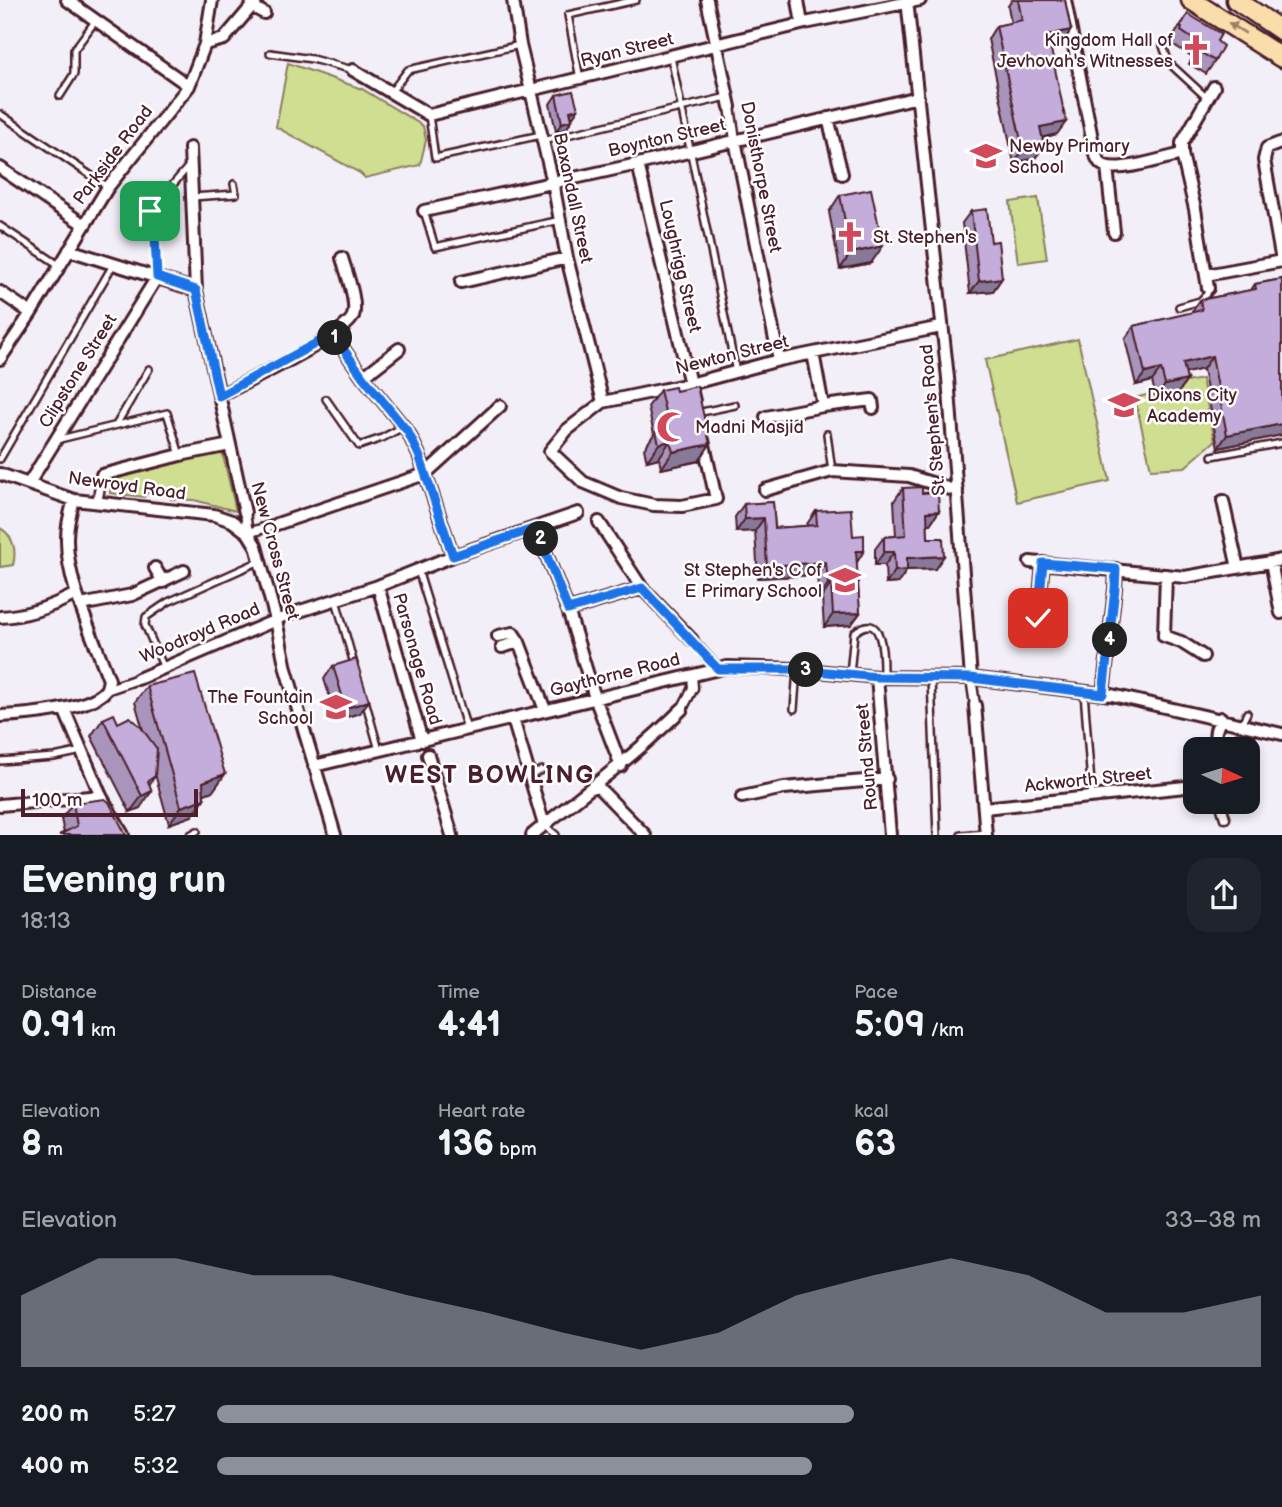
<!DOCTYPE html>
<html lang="en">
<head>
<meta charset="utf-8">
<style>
  body { margin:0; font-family:"Balsamiq Sans",sans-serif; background:#20242c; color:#f1f3f6; height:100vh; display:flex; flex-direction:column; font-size:26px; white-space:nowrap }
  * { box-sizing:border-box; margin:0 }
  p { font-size:23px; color:#9ea1a6 }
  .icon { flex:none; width:38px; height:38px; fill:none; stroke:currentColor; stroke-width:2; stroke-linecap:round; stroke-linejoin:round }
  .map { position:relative; height:835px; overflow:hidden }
  .details { display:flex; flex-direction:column; background:#171b24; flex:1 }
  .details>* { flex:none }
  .needle { width:46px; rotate:94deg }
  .controls { position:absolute; left:1183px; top:737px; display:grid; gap:14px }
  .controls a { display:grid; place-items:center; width:77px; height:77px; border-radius:14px; background:#171b24; box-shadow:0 4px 10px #0003; font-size:35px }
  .scale { position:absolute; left:21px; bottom:18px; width:177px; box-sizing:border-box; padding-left:7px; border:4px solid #4a1f2b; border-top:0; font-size:19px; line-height:24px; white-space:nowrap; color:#4a1f2b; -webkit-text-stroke:5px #fff; paint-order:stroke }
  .pin { position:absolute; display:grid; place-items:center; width:60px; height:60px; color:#fff; margin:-30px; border-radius:14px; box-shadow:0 4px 10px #0006 }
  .km { position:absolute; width:35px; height:35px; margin:-18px; border-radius:50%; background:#222; color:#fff; font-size:19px; line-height:35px; text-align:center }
  .round { display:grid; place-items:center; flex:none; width:74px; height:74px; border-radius:21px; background:#20242c }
  .overview { display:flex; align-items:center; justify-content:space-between; height:119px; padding:0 21px }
  h1 { font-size:38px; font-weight:600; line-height:52px }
  .stats { display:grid; grid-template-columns:repeat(3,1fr); gap:10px; height:119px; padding:7px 21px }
  .stats div { display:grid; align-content:center }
  .stats b { font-size:35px; font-weight:600 }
  .stats small { font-size:19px; font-weight:400 }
  .stats p { font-size:19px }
  .chart { height:196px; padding:14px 21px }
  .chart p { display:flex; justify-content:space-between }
  .chart svg { width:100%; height:126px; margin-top:7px; fill:#8c9099; opacity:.7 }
  ul { padding:0 21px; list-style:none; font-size:23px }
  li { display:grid; grid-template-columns:112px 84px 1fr; align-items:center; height:52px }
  li i { height:18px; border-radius:9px; background:#8c9099 }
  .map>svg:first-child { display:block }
  .green { fill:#cfde91; stroke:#8c7e5e; stroke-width:2 }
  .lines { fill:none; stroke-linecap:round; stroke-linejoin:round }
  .service-casing { stroke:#4a1f2b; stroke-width:10 }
  .pedestrian-casing { stroke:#4a1f2b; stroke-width:13 }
  .minor-casing { stroke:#4a1f2b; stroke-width:16 }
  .primary-casing { stroke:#4a1f2b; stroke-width:23 }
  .service { stroke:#fff; stroke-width:5 }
  .pedestrian { stroke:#fff; stroke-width:8 }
  .minor { stroke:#fff; stroke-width:10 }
  .primary { stroke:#f9deab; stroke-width:18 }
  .wall { fill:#a995bc; stroke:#4a1f2b; stroke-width:2 }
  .shaded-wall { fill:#897999; stroke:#4a1f2b; stroke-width:2 }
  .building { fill:#c4addb; stroke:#4a1f2b; stroke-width:2 }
  .oneway { fill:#a27e6b }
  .route-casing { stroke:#fff; stroke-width:14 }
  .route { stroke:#1a73e8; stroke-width:9 }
  .labels { text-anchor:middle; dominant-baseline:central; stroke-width:5; stroke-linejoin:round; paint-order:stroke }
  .poi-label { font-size:18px; fill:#4a1f2b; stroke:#fff; text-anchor:start }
  .street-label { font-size:18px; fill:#4a1f2b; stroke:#fff }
  .district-label { font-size:24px; font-weight:bold; letter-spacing:2px; fill:#4a1f2b; stroke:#fff }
</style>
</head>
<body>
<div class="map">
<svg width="1282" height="835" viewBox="0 0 1282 835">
  <rect width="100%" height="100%" fill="#f3eff8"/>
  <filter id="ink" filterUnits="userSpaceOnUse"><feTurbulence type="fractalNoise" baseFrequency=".0143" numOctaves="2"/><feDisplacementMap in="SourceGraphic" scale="14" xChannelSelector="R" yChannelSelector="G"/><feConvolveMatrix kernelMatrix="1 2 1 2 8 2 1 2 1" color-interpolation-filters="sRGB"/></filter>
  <g filter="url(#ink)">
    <path class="green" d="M288,63L362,89L423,126L426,140L420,165L365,178L360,173L276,127Z
      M1038,198L1047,259L1018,263L1010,202Z
      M1078,339L1110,481L1017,502L985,360Z
      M1202,379L1215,441L1185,467L1151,469L1135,398L1154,393L1156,401L1177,396L1176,384Z
      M222,451L236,511L194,500L171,499L166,492L147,493L144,497L110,493L111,480Z
      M0,528C13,535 17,550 13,565L0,567Z"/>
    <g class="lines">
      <defs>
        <path id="service" d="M1163,46L1169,63L1207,98
          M270,53L312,59L353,70
          M671,57L736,372
          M580,79L568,15L636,0
          M391,92L408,70L520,45
          M60,96L74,74V50L96,20
          M0,114L108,187
          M429,115L435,158L541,135
          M542,141L727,97
          M192,197L236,194L234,184
          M424,211L435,247L561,220
          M0,226L59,265
          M157,277L155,237L149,222L150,211L188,167
          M1179,307L1200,301L1207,294L1208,288
          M326,399L359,446L382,438L403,427
          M697,413L735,405
          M116,425L149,369
          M827,434L832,471
          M60,439L167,413L180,455
          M1212,456L1282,443
          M0,459L113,265
          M418,570L467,729
          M336,600L354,664
          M164,668L145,625L146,617L168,602L260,561
          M850,674L854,633C885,606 883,661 883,677
          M931,678L937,835
          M1084,692L1092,797
          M365,700L379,750
          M794,709L797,669
          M1242,723L1247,713
          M0,761L54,757L82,751
          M530,775L542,770
          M544,825L556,835
          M190,835L197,831
          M961,835L986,833"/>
        <path id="pedestrian" d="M730,107L735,140
          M97,503L101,481
          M245,513L248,533L277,524
          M276,620L297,612
          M692,640L718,669
          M971,678L975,705
          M106,690L138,679
          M682,709L693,688L692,675
          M1220,802L1225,818"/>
        <path id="minor" d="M67,0L189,86
          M513,0L520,45L553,183L567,258L603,402
          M707,0L730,107
          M798,0L801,18L805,23
          M907,0L948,378L971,678
          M1065,0L1095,154C1098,159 1099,164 1105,166C1122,172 1164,158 1182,154
          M251,6L264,13
          M205,44L224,39L257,0
          M353,70L429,115L805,23L920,0
          M828,118L842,174
          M735,140L779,360
          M1280,143L1267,148L1264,160L1282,261
          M190,148L196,290L245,513
          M638,164L694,401
          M1107,167L1114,232
          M0,168L83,224
          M424,211L638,164L918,97
          M69,250L196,290
          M1206,275L1282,261
          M461,282L567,258
          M1208,288L1195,209L1182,154V143L1214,87
          M0,292L31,313
          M333,334L363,377L408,432L419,455L453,556
          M813,353L823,406
          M0,359L31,313L108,187L189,86L205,44L212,0
          M363,377L399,349
          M219,396C242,384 346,335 353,316C358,302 346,272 342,258
          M766,417L823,406L872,400L873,408
          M703,440L716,499L682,506L654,505L621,498L583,482L550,451L567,430L603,402L690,384L779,360L941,327
          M0,474L74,500L214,515L232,521L248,533L256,546L276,620L286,669L335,835
          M101,481L102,475L180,455L230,445
          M29,483L157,277
          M765,490L832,471L909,476L957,491
          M1223,501L1238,568
          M599,522L642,588L692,640
          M277,524L425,474L500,406
          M536,528L568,610L595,698L621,766
          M1030,562L1185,577L1282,560
          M1271,562L1281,613
          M155,568L163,582
          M1166,575L1164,636L1181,642L1203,656
          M378,586L422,741
          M81,605L132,595L184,571
          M568,610L642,588
          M297,612L378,586L453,556L578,513
          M0,617C27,616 53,606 76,594
          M1038,618L1043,563
          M498,636L513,633L519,642L545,710
          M502,647L519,642
          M877,677L890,835
          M138,679L276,620
          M1103,694L1115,589L1116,569
          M975,705L986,835
          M64,709L101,796L123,835
          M0,716C24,715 90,710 106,690C108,687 108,683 109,680C94,638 66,582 67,538C67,525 70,513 74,500
          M513,719L544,825
          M1214,749L1216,730L1221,718
          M428,755L452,835
          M314,766L727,667L797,669L877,677L971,678L1112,695L1282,734
          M596,785L645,835
          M742,797L784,788L887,779
          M0,805L101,796
          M984,808L1195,786
          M532,835C583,793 635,756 682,709"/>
        <path id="primary" d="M1191,0L1282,58
          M1236,0L1282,31"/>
      </defs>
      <use href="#service" class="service-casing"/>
      <use href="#pedestrian" class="pedestrian-casing"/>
      <use href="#minor" class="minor-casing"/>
      <use href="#primary" class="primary-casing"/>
      <use href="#service" class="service"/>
      <use href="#pedestrian" class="pedestrian"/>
      <use href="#minor" class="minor"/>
      <use href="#primary" class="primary"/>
    </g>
    <path class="wall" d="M1012,0H1065L1071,30L1062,43L1050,46L1057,134L1042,138L1044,146L1035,158L1014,163L988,39L996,26L1011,23L1008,6Z
      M1188,14L1217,41L1215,61L1206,74L1189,64L1193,57L1172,44L1174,41L1171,40Z
      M556,95L578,109L572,118V120L566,129L556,131L550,104Z
      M840,195L871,263L840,269L829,212Z
      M971,211L991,242L1002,278L993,291L970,293L962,223Z
      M1282,279V435L1218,448L1203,369L1185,373L1187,380L1178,393L1156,398L1152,381L1136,385L1125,339L1134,326L1191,313L1200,300L1251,290L1255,284Z
      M660,390L676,391L710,444L699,461L661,469L659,458L647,461L644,449L654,434L648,407Z
      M903,488L922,493L939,511L930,524H927L928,538L935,569L907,570L898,583L886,584L885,565H875V549L884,537L896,536L894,501Z
      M773,502L775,528L807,526V524L816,511L853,536L856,562L860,613L851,625L824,627L822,597H819L817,575L758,578L755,531L736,532L735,517L744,504Z
      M333,666L360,713L337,720L324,679Z
      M147,686L225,774L213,791L204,794V799L192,816L169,824L155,774V776L149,785L140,808L130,812L91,736L103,719L143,730L135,702Z
      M73,803L126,835L64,833L61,819Z"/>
    <path class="shaded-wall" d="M1071,30L1062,43L1039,48L1048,35Z
      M578,109L572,118L570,111Z
      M572,120L566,129L556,131L562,123Z
      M1066,122L1057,134L1031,140L1040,127Z
      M1044,146L1035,158L1014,163L1023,150Z
      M883,246L871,263L840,269L851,253Z
      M1002,278L993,291L970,293L979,281Z
      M1212,356L1203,369L1174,376L1183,363Z
      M1161,369L1152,381L1136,385L1145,373Z
      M1187,380L1178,393L1156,398L1165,385Z
      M1282,424V435L1218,448L1227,435Z
      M670,441L659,458L647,461L659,444Z
      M710,444L699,461L661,469L673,452Z
      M939,511L930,524L918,525L927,512Z
      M764,518L755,531L736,532L745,519Z
      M856,551H864L856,564Z
      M884,552H894L885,565H875Z
      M944,556L935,569L907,570L898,583L886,584L895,571L907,558Z
      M826,562L817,575L758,578L767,566Z
      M828,584H831L822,597H819Z
      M860,613L851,625L824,627L833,614Z
      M369,701L360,713L337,720L346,708Z
      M225,774L213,791L191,799L203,782Z
      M152,791L140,808L130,812L142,796Z
      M204,799L192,816L169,824L181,807Z"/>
    <path class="building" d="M1018,0H1065L1071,30L1048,35L1066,122L1040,127L1044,146L1023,150L996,26L1022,20Z
      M1188,14L1221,34L1217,41L1223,46L1215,61L1198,51L1202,45L1181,31L1182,28L1180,27Z
      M573,91L578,109L570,111L572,120L562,123L556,95Z
      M871,189L883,246L851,253L840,195Z
      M987,209L991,242L998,241L1002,278L979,281L971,211Z
      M1282,279V424L1227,435L1212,356L1183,363L1187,380L1165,385L1161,369L1145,373L1134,326L1202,310L1200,300L1256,289L1255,284Z
      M697,386L710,444L673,452L670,441L659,444L656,432L669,429L660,390L675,387L676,391Z
      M922,487V493L938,492L939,511L927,512L928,538H943L944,556L907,558V570L895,571L894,552H884V537L906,535L903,488Z
      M773,502L775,528L817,525L816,511L851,509L853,536L864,535V551H856L860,613L833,614L831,584H828L826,562L767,566L764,518L745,519L744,504Z
      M356,659L369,701L346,708L333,666Z
      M195,674L225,774L203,782L204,799L181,807L147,686Z
      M114,714L118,723L130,717L140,726L157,749L155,776L148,781L152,791L142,796L103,719Z
      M105,799L109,802L126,835H59L77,826L73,803Z"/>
    <defs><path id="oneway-solid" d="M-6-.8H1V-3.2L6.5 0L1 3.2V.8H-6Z" transform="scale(1.75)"/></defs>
    <use class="oneway" href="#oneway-solid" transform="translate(1237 28) rotate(-148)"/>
  </g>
  <g class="lines" filter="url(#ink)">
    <defs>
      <path id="route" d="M150,211L149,222L155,237L157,277L196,290L219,396L333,334L363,377L408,432L419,455L453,556L536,528L568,610L642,588L718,669H797L877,677L971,678L1103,694L1115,589L1116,569L1043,563L1038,618"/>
    </defs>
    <use href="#route" class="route-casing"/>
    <use href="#route" class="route"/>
  </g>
  <defs>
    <symbol id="church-bare" viewBox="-9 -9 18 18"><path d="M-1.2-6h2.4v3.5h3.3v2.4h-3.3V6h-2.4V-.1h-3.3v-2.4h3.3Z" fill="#d1495b" stroke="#fff" stroke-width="2.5" paint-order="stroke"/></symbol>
    <symbol id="school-bare" viewBox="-9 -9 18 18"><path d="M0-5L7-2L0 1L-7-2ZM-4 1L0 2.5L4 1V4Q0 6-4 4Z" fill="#d1495b" stroke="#fff" stroke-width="2.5" paint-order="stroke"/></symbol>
    <symbol id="mosque-bare" viewBox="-9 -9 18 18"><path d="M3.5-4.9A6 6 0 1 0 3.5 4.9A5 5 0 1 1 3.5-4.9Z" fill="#d1495b" stroke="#fff" stroke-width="2.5" paint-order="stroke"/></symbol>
  </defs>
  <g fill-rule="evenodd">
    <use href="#church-bare" x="1174" y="28" width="44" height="44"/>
    <use href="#school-bare" x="964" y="134" width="44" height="44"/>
    <use href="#church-bare" x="828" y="215" width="44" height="44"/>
    <use href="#school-bare" x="1102" y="383" width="44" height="44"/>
    <use href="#mosque-bare" x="650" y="405" width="44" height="44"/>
    <use href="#school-bare" x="823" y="558" width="44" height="44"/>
    <use href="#school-bare" x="314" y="685" width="44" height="44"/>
  </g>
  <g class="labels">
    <g class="poi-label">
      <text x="1173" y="40" text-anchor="end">Kingdom Hall of<tspan x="1173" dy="21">Jevhovah's Witnesses</tspan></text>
      <text x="1009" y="146">Newby Primary<tspan x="1009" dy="21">School</tspan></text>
      <text x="873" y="237">St. Stephen's</text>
      <text x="1147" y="395">Dixons City<tspan x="1147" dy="21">Academy</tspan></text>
      <text x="695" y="427">Madni Masjid</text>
      <text x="822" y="570" text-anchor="end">St Stephen's C of<tspan x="822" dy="21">E Primary School</tspan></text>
      <text x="313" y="697" text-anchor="end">The Fountain<tspan x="313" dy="21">School</tspan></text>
    </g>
    <g class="street-label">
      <text transform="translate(627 50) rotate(-14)">Ryan Street</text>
      <text transform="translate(667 138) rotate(-13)">Boynton Street</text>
      <text transform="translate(113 155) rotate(-53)">Parkside Road</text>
      <text transform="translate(761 177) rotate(79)">Donisthorpe Street</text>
      <text transform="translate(573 198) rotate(78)">Baxandall Street</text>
      <text transform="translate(680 266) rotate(77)">Loughrigg Street</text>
      <text transform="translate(732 355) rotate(-14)">Newton Street</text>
      <text transform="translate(78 371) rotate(-58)">Clipstone Street</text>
      <text transform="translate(933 420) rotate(-95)">St. Stephen's Road</text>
      <text transform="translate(127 486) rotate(8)">Newroyd Road</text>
      <text transform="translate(275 551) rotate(75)">New Cross Street</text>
      <text transform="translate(200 633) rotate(-23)">Woodroyd Road</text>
      <text transform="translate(417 659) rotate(74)">Parsonage Road</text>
      <text transform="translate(615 675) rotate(-14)">Gaythorne Road</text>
      <text transform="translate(867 757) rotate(-95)">Round Street</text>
      <text transform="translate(1088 780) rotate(-6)">Ackworth Street</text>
    </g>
    <g class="district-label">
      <text x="490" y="775">WEST BOWLING</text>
    </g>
  </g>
</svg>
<div class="controls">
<a><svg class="needle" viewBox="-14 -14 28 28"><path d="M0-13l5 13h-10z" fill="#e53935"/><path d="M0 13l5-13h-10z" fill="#9ea1a6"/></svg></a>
</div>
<div class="scale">100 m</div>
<div class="pin" style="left:150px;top:211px;background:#1e9e55"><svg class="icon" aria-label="arrive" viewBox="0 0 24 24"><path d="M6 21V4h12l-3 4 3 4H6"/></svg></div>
<div class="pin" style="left:1038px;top:618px;background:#d93025"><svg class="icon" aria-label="check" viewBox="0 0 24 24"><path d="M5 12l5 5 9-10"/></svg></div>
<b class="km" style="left:335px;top:338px">1</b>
<b class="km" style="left:541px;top:539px">2</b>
<b class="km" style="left:806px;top:670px">3</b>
<b class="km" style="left:1110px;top:640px">4</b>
</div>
<section class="details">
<div class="overview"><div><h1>Evening run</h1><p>18:13</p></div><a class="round"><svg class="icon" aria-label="share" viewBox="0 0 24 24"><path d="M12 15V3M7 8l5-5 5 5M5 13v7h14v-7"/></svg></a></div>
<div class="stats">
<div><p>Distance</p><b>0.91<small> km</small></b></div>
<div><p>Time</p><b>4:41</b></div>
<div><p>Pace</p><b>5:09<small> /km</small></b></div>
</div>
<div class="stats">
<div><p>Elevation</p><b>8<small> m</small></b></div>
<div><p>Heart rate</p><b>136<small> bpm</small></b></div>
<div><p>kcal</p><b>63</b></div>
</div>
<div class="chart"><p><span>Elevation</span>33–38 m</p>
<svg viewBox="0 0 160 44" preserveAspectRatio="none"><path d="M0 44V19L10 6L20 6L30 12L40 12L50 19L60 25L70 32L80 38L90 32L100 19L110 12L120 6L130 12L140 25L150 25L160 19V44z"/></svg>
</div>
<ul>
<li><b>200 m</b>5:27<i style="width:61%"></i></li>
<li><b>400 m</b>5:32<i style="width:57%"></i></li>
</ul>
</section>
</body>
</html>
